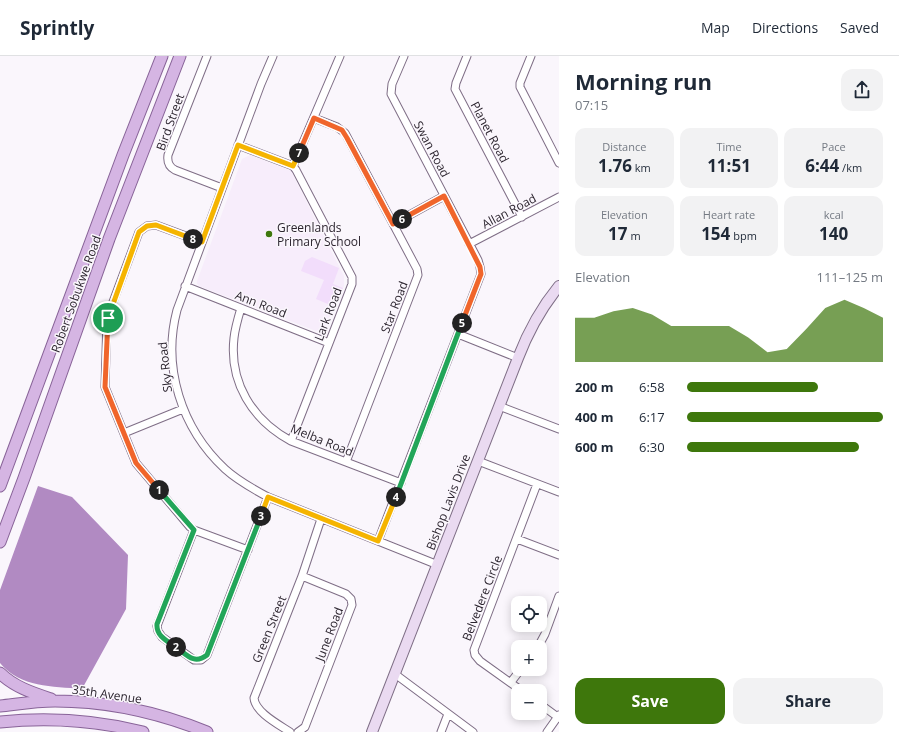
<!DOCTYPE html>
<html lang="en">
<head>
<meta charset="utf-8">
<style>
  body { margin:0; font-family:"Open Sans",sans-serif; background:#f2f2f3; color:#1f2937; height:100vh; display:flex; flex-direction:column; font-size:15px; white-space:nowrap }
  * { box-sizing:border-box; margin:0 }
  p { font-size:13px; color:#747a83 }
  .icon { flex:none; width:22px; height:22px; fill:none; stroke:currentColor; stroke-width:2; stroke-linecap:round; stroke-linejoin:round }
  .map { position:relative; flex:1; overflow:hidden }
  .details { display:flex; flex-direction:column; background:#fff; width:340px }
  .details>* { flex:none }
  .fabs { position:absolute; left:511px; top:540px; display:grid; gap:8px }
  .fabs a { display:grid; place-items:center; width:36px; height:36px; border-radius:8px; background:#fff; box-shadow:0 2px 10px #0003; font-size:20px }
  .pin { position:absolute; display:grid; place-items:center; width:34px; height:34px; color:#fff; margin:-17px; border:2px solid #fff; border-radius:50%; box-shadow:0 1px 4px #0007 }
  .km { position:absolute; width:20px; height:20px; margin:-10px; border-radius:50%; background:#222; color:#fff; font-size:11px; line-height:20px; text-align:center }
  .round { display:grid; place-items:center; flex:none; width:42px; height:42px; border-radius:12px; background:#f2f2f3 }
  .overview { display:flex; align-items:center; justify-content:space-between; height:68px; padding:0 16px }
  h1 { font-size:22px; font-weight:700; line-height:30px }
  .figures { display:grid; grid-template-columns:repeat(3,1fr); gap:6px; height:68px; padding:4px 16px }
  .figures div { display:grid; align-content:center; border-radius:10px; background:#f2f2f3; text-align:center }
  .figures b { font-size:17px; font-weight:700 }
  .figures small { font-size:11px; font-weight:400 }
  .figures p { font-size:11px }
  .chart { height:112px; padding:8px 16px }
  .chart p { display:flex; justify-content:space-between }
  .chart svg { width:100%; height:72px; margin-top:4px; fill:#3e770c; opacity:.7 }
  .cta { display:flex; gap:8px; margin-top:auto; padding:8px 16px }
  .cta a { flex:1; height:46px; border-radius:12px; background:#3e770c; color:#fff; font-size:16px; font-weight:700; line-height:46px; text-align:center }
  .cta a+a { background:#f2f2f3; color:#1f2937 }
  ul { padding:0 16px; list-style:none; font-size:13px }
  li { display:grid; grid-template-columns:64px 48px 1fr; align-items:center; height:30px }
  li i { height:10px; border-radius:5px; background:#3e770c }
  header { display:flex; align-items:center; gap:24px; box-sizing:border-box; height:56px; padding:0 20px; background:#fff; border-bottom:1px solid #e0e1e3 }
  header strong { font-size:19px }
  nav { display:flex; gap:22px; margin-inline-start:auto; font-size:14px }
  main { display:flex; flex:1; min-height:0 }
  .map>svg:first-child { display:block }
  .built { fill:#f7edfb }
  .green { fill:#f2ddfb }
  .water { fill:#b18ac2 }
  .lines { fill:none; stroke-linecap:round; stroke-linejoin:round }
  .street-casing { stroke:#7f6e86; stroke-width:9 }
  .secondary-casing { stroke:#7f6e86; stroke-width:12 }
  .primary-casing { stroke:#886398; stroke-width:13 }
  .street { stroke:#fff; stroke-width:7 }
  .secondary { stroke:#eadaf1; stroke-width:10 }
  .primary { stroke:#d5b5e3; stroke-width:11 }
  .split-1-casing { stroke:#fff; stroke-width:8 }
  .split-2-casing { stroke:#fff; stroke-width:8 }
  .split-3-casing { stroke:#fff; stroke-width:8 }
  .split-4-casing { stroke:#fff; stroke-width:8 }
  .split-5-casing { stroke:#fff; stroke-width:8 }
  .split-6-casing { stroke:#fff; stroke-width:8 }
  .split-7-casing { stroke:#fff; stroke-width:8 }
  .split-8-casing { stroke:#fff; stroke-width:8 }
  .split-9-casing { stroke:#fff; stroke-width:8 }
  .split-1 { stroke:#f0652b; stroke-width:5 }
  .split-2 { stroke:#22a559; stroke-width:5 }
  .split-3 { stroke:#22a559; stroke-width:5 }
  .split-4 { stroke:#f5b400; stroke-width:5 }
  .split-5 { stroke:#22a559; stroke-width:5 }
  .split-6 { stroke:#f0652b; stroke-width:5 }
  .split-7 { stroke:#f0652b; stroke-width:5 }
  .split-8 { stroke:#f5b400; stroke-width:5 }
  .split-9 { stroke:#f5b400; stroke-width:5 }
  .poi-dot { fill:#3e770c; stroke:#faf6fc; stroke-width:1.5 }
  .labels { text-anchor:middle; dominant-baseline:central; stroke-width:3; stroke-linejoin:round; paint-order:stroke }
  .street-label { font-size:12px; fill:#2c252f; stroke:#faf6fc }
  .poi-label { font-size:12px; fill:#2c252f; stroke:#faf6fc; text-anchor:start }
</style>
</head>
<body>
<header>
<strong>Sprintly</strong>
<nav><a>Map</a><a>Directions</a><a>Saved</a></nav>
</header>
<main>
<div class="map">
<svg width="559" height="676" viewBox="0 0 559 676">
  <rect width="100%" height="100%" fill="#faf6fc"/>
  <path class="built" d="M250,99L291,115L344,220V230L325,271L316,275L199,230L197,228V225L242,103Z"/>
  <path class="green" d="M312,201L339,212L333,228L343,232L335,251L316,243L324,224L301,215L305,205Z"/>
  <path class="water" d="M38,430L72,441L128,499L126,553L82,633C52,630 21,632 0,607V534Z"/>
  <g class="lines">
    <defs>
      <path id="street" d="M207,0L168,99C167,106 169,111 175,114L222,132
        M273,0L261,28L177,254C162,311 181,372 225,413C237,424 253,433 268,441L438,509
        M467,0L456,27L455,33L522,161
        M531,0L520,27V31L559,107
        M314,62L337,71L345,77L417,213L418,219L346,406
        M238,89L293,110L296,114L352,221V228L291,385
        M293,110L340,0
        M393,168L444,140
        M202,186L156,169L147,170L139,176L107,262L105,331L136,407L190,471L194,474L248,494
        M469,188L559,141
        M185,230L329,287
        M241,252C238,262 235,272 234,282C229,326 252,364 291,385L401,427
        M458,278L518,302
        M499,350L559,373
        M124,377L183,353
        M478,405L559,436
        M194,474L157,570L158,575L162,581L194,604H201L207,599L268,441
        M517,483L559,499
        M378,485L481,218L480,211L478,204L391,38L392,28L404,0
        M538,591L545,578L559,540
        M395,618L473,676
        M511,626L521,613
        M522,635L480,605L475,599L474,594L537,428
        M540,648L559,662
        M290,676C278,668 255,656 254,642L302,520L321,463
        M298,676L305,671L352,549L351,543L346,538L302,520
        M441,676L448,658
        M547,676L559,659"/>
      <path id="secondary" d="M372,676L518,302C528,276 541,252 559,230"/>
      <path id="primary" d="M0,430L123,99L162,0
        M0,486L24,422L109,183L180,0
        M0,617C14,631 33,637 51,643
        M0,650C18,648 36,645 55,645C106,645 160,657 207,676
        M0,666C49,661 95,664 143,676"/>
    </defs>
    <use href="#street" class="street-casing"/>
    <use href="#secondary" class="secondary-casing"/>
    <use href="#primary" class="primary-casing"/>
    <use href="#street" class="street"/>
    <use href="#secondary" class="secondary"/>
    <use href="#primary" class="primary"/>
  </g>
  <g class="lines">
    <defs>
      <path id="split-1" d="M108,262L105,331L136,407L159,434"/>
      <path id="split-2" d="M159,434L194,474L157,568C156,580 167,585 176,591"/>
      <path id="split-3" d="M176,591C187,599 194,609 207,599L261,460"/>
      <path id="split-4" d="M261,460L268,441L378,485L396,441"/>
      <path id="split-5" d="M396,441L462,267"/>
      <path id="split-6" d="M402,163L444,140L480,211L481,218L479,223L462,267"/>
      <path id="split-7" d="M299,97L314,62L342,74L347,82L393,168L402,163"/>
      <path id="split-8" d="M193,183L202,186L238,89L293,110L299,97"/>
      <path id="split-9" d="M108,262L139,176L147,170L156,169L193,183"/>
    </defs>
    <use href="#split-1" class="split-1-casing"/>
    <use href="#split-2" class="split-2-casing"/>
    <use href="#split-3" class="split-3-casing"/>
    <use href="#split-4" class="split-4-casing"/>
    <use href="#split-5" class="split-5-casing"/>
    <use href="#split-6" class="split-6-casing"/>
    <use href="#split-7" class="split-7-casing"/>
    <use href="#split-8" class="split-8-casing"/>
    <use href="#split-9" class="split-9-casing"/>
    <use href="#split-1" class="split-1"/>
    <use href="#split-2" class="split-2"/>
    <use href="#split-3" class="split-3"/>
    <use href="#split-4" class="split-4"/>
    <use href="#split-5" class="split-5"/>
    <use href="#split-6" class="split-6"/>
    <use href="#split-7" class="split-7"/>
    <use href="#split-8" class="split-8"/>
    <use href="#split-9" class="split-9"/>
  </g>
  <circle class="poi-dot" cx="269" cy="178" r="4"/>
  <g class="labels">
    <g class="street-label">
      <text transform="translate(170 66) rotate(-70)">Bird Street</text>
      <text transform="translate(490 76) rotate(62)">Planet Road</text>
      <text transform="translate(432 93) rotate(62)">Swan Road</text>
      <text transform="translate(509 155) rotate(-28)">Allan Road</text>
      <text transform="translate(76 238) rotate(-70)">Robert Sobukwe Road</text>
      <text transform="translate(261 248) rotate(21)">Ann Road</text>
      <text transform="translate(394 251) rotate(-69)">Star Road</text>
      <text transform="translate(328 258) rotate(-69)">Lark Road</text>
      <text transform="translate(165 311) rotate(-96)">Sky Road</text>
      <text transform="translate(322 384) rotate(22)">Melba Road</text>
      <text transform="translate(448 446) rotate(-69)">Bishop Lavis Drive</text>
      <text transform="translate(482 542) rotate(-69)">Belvedere Circle</text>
      <text transform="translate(269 573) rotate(-68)">Green Street</text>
      <text transform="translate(329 578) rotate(-69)">June Road</text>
      <text transform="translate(107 638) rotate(8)">35th Avenue</text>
    </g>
    <g class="poi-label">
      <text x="277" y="171">Greenlands<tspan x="277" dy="14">Primary School</tspan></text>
    </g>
  </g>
</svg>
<div class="fabs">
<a><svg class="icon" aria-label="locate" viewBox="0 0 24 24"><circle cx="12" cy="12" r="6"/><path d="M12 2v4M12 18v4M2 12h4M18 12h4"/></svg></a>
<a>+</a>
<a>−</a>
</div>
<div class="pin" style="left:108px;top:262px;background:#1e9e55"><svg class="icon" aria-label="arrive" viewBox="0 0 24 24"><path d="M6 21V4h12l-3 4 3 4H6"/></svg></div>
<b class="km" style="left:159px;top:434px">1</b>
<b class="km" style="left:176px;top:591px">2</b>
<b class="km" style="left:261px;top:460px">3</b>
<b class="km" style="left:396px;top:441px">4</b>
<b class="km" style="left:462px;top:267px">5</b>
<b class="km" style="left:402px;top:163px">6</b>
<b class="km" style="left:299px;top:97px">7</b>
<b class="km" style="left:193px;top:183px">8</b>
</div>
<section class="details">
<div class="overview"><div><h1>Morning run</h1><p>07:15</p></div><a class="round"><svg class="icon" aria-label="share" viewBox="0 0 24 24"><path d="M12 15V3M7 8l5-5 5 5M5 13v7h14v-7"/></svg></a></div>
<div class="figures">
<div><p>Distance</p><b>1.76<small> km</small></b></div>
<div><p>Time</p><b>11:51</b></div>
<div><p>Pace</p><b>6:44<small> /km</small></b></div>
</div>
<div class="figures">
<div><p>Elevation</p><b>17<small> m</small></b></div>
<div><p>Heart rate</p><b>154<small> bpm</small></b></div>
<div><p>kcal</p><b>140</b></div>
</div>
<div class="chart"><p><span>Elevation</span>111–125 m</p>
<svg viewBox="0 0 160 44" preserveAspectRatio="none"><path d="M0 44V17L10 17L20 13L30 11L40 15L50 22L60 22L70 22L80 22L90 29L100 38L110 36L120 24L130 11L140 6L150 11L160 17V44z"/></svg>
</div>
<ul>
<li><b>200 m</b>6:58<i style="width:67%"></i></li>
<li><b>400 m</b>6:17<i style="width:100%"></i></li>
<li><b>600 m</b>6:30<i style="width:88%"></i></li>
</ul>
<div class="cta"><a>Save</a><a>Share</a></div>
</section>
</main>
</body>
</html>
